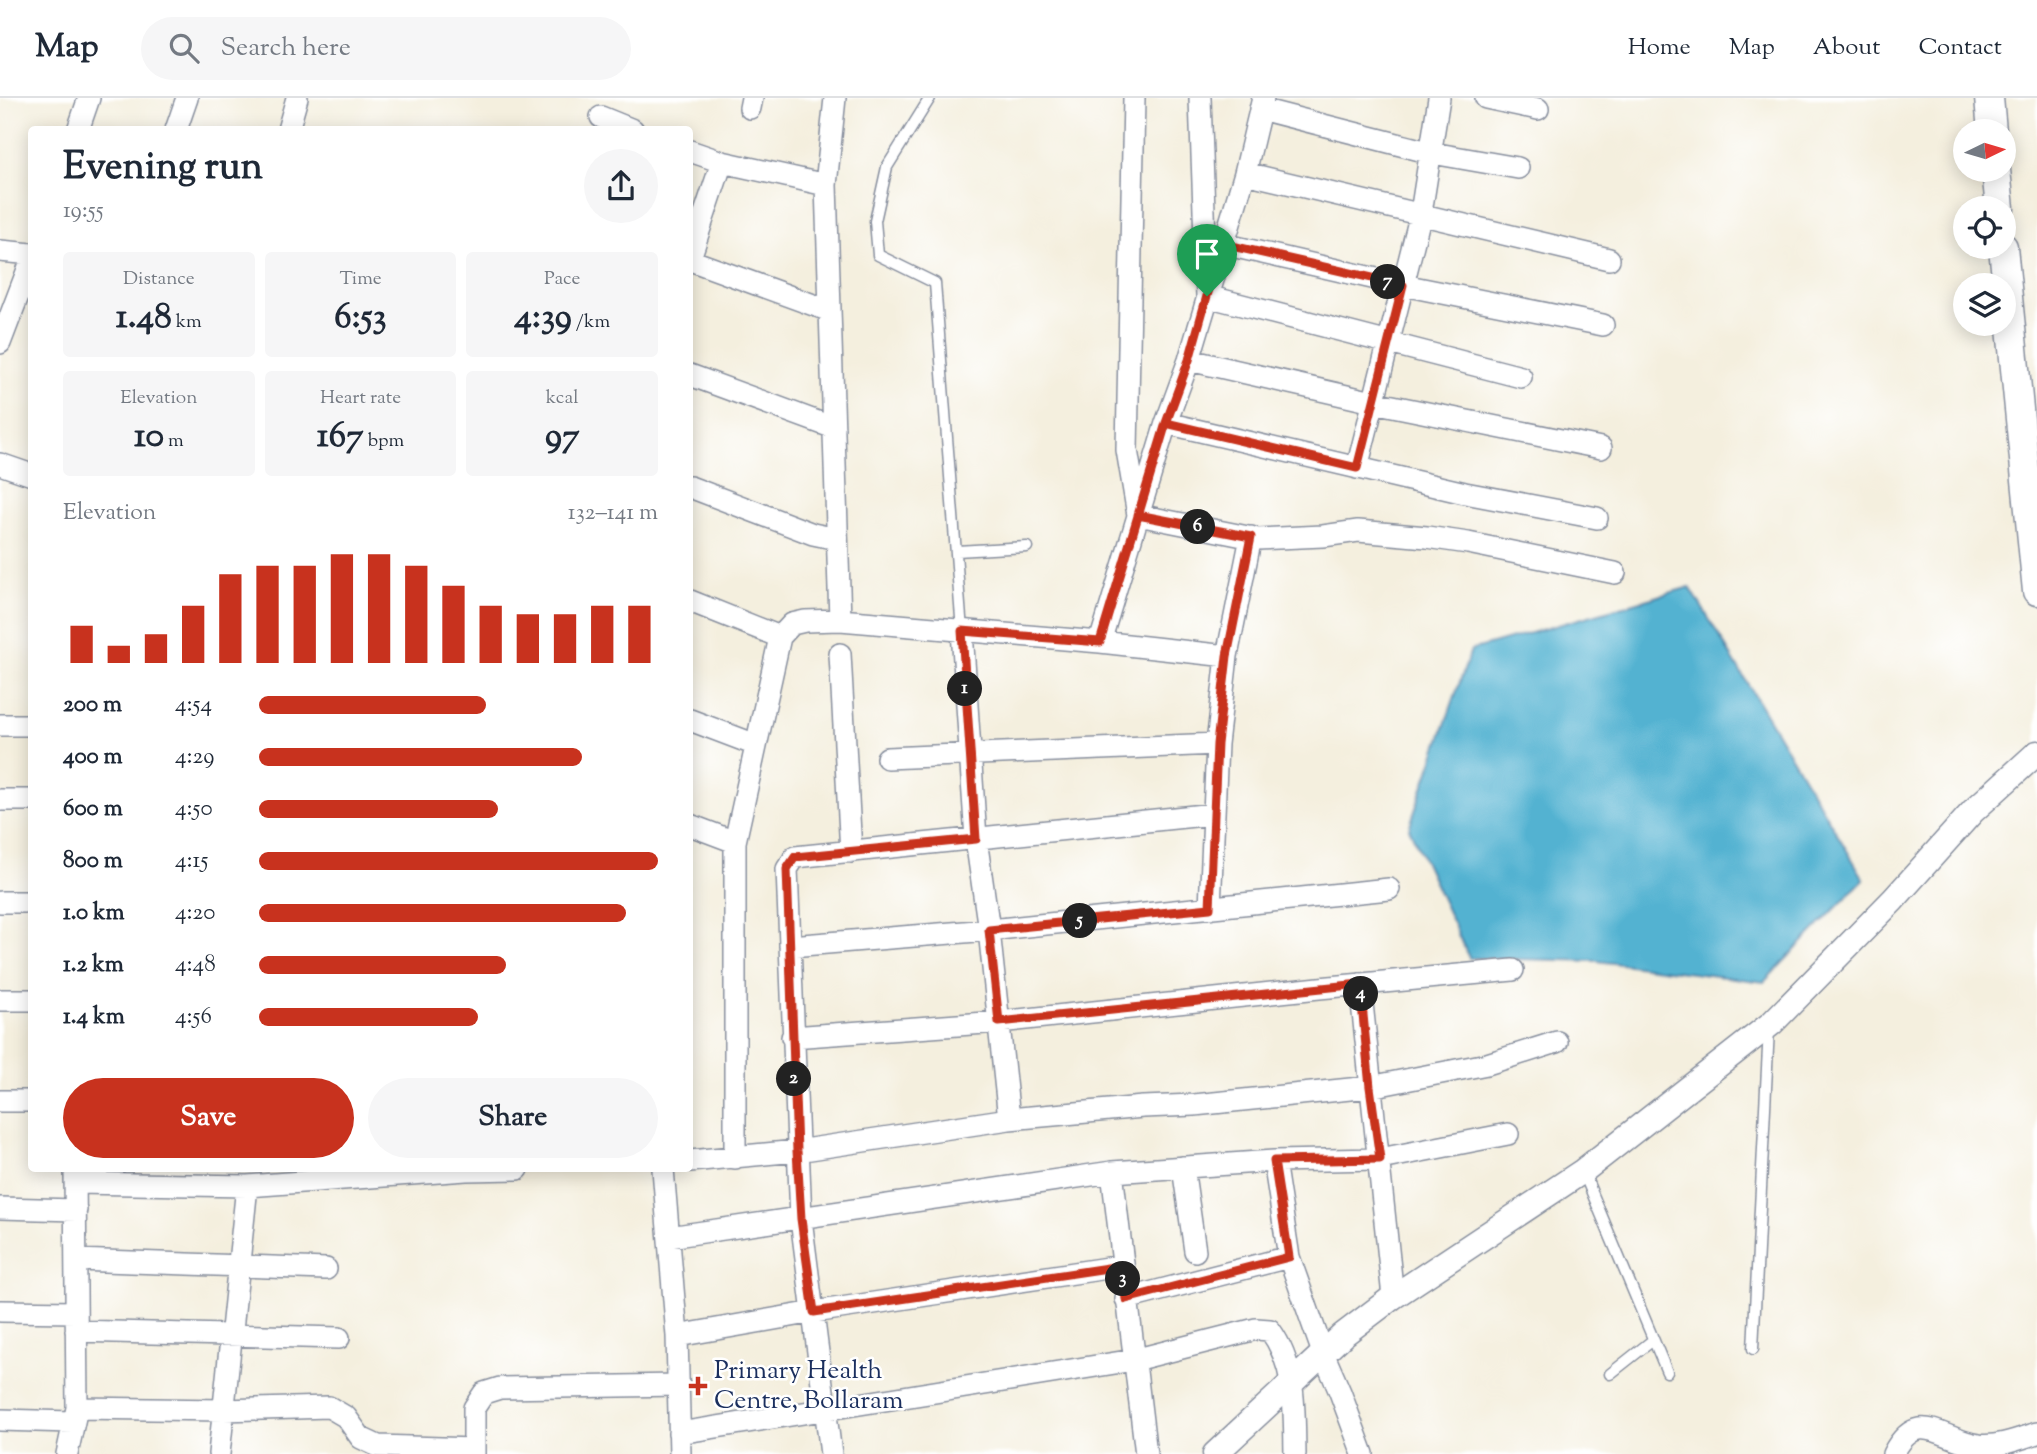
<!DOCTYPE html>
<html lang="en">
<head>
<meta charset="utf-8">
<style>
  body { margin:0; font-family:"Sorts Mill Goudy",serif; background:#f6f6f7; color:#1f2937; height:100vh; display:flex; flex-direction:column; font-size:26px; white-space:nowrap }
  * { box-sizing:border-box; margin:0 }
  p { font-size:23px; color:#747a83 }
  .icon { flex:none; width:38px; height:38px; fill:none; stroke:currentColor; stroke-width:2; stroke-linecap:round; stroke-linejoin:round }
  .map { position:relative; flex:1; overflow:hidden }
  .details { position:absolute; left:28px; top:28px; width:665px; height:1046px; display:flex; flex-direction:column; background:#fff; border-radius:7px; box-shadow:0 4px 18px #0003 }
  .details>* { flex:none }
  .needle { width:46px; rotate:85deg }
  .buttons { position:absolute; left:1953px; top:21px; display:grid; gap:14px }
  .buttons a { display:grid; place-items:center; width:63px; height:63px; border-radius:50%; background:#fff; box-shadow:0 4px 18px #0003; font-size:35px }
  .pin { position:absolute; display:grid; place-items:center; width:60px; height:60px; color:#fff; margin:-72px -30px; border-radius:50% 50% 50% 0; rotate:-45deg; box-shadow:0 0 7px #0007 }
  .pin .icon { rotate:45deg }
  .km { position:absolute; width:35px; height:35px; margin:-18px; border-radius:50%; background:#222; color:#fff; font-size:19px; line-height:35px; text-align:center }
  .round { display:grid; place-items:center; flex:none; width:74px; height:74px; border-radius:37px; background:#f6f6f7 }
  .overview { display:flex; align-items:center; justify-content:space-between; height:119px; padding:0 35px }
  h1 { font-size:38px; font-weight:700; line-height:52px }
  .metrics { display:grid; grid-template-columns:repeat(3,1fr); gap:10px; height:119px; padding:7px 35px }
  .metrics div { display:grid; align-content:center; border-radius:7px; background:#f6f6f7; text-align:center }
  .metrics b { font-size:35px; font-weight:700 }
  .metrics small { font-size:19px; font-weight:400 }
  .metrics p { font-size:19px }
  .chart { height:196px; padding:14px 35px }
  .chart p { display:flex; justify-content:space-between }
  .chart svg { width:100%; height:126px; margin-top:7px; stroke:#c8321e; stroke-width:6 }
  .primary-button { display:flex; gap:14px; margin-top:auto; padding:14px 35px }
  .primary-button a { flex:1; height:80px; border-radius:42px; background:#c8321e; color:#fff; font-size:28px; font-weight:700; line-height:80px; text-align:center }
  .primary-button a+a { background:#f6f6f7; color:#1f2937 }
  ul { padding:0 35px; list-style:none; font-size:23px }
  li { display:grid; grid-template-columns:112px 84px 1fr; align-items:center; height:52px }
  li i { height:18px; border-radius:9px; background:#c8321e }
  header { display:flex; align-items:center; gap:42px; box-sizing:border-box; height:98px; padding:0 35px; background:#fff; border-bottom:2px solid #e0e1e3 }
  header strong { font-size:33px }
  nav { display:flex; gap:38px; margin-inline-start:auto; font-size:24px }
  .search { width:490px; height:63px; background:#f6f6f7; display:flex; align-items:center; gap:18px; box-sizing:border-box; padding:0 24px; border-radius:38px; color:#747a83; font-size:26px }
  .map>svg:first-child { display:block }
  .water { fill:#52b2d1; stroke:#367098; stroke-width:2 }
  .lines { fill:none; stroke-linecap:round; stroke-linejoin:round }
  .service-casing { stroke:#888f9e; stroke-width:13 }
  .minor-casing { stroke:#888f9e; stroke-width:24 }
  .tertiary-casing { stroke:#888f9e; stroke-width:27 }
  .secondary-casing { stroke:#888f9e; stroke-width:31 }
  .service { stroke:#fff; stroke-width:10 }
  .minor { stroke:#fff; stroke-width:21 }
  .tertiary { stroke:#fff; stroke-width:24 }
  .secondary { stroke:#fff; stroke-width:28 }
  .route-casing { stroke:#fff; stroke-width:14 }
  .route { stroke:#c8321e; stroke-width:9 }
  .poi-dot { fill:#c8321e; stroke:#fff; stroke-width:2.5 }
  .labels { text-anchor:middle; dominant-baseline:central; stroke-width:5; stroke-linejoin:round; paint-order:stroke }
  .poi-label { font-size:26px; fill:#1b2f5e; stroke:#fff; text-anchor:start }
</style>
</head>
<body>
<header>
<strong>Map</strong>
<div class="search"><svg class="icon" aria-label="search" viewBox="0 0 24 24"><circle cx="10" cy="10" r="6"/><path d="M15 15l6 6"/></svg>Search here</div>
<nav><a>Home</a><a>Map</a><a>About</a><a>Contact</a></nav>
</header>
<div class="map">
<svg width="2037" height="1356" viewBox="0 0 2037 1356">
  <rect width="100%" height="100%" fill="#fff"/>
  <filter id="ink" filterUnits="userSpaceOnUse"><feTurbulence type="fractalNoise" baseFrequency=".0143" numOctaves="2"/><feDisplacementMap in="SourceGraphic" scale="14" xChannelSelector="R" yChannelSelector="G"/><feConvolveMatrix kernelMatrix="1 2 1 2 8 2 1 2 1" color-interpolation-filters="sRGB"/></filter>
  <filter id="wash" filterUnits="userSpaceOnUse"><feTurbulence type="fractalNoise" baseFrequency=".00686" numOctaves="4" result="noise"/><feDisplacementMap in="SourceGraphic" scale="28" xChannelSelector="R" yChannelSelector="G"/><feGaussianBlur stdDeviation="1.57" result="paint"/><feColorMatrix in="noise" values="0 0 0 0 0 0 0 0 0 0 0 0 0 0 0 0 0 1.4 0 .05"/><feComposite in="paint" operator="in"/></filter>
  <g filter="url(#wash)">
    <rect width="100%" height="100%" fill="#f4efde"/>
    <path class="water" d="M1690,489L1864,781L1764,884L1597,863L1469,860L1409,730L1471,552Z"/>
  </g>
  <g filter="url(#ink)">
    <g class="lines">
      <defs>
        <path id="service" d="M930,0L887,69L875,123L878,157L935,185L962,533
          M957,453L1027,449
          M1583,1073L1667,1274
          M1753,1251L1769,930
          M1610,1276L1653,1242"/>
        <path id="minor" d="M835,0L826,87L840,522
          M1134,0L1127,352L1138,417L1258,441L1323,438L1358,433L1427,439L1468,445L1615,475
          M1200,0L1207,198L1521,279
          M1486,0L1538,11
          M750,10L752,0
          M1260,11L1432,55L1518,70
          M601,19L633,32
          M78,32L89,0
          M176,32L187,0
          M288,32L297,0
          M690,53L722,64L826,87
          M1245,75L1609,161
          M1223,146L1403,187L1603,227
          M0,153L32,156
          M690,160L722,64
          M690,162L830,213
          M0,245L32,161
          M1189,262L1373,304L1601,350
          M690,277L834,330
          M1166,325L1465,395L1597,420
          M0,366L32,377
          M1357,370L1421,115L1439,0
          M690,389L813,436L837,441
          M690,503L780,539
          M962,533L976,741L989,832L1009,1021
          M1100,544L1166,325L1189,262L1245,75L1263,0
          M840,556L851,754
          M690,622L756,647
          M0,627H32
          M887,660L1217,646
          M0,702H32
          M690,727L735,744
          M0,804H32
          M1210,810L1217,646L1227,558
          M790,848L989,832L1389,791
          M1360,886L1393,1199
          M0,902H32
          M792,939L999,924L1319,890L1513,872
          M0,1003H32
          M735,1060V744L780,539L792,526L805,523L840,522L1100,544L1227,558L1251,439
          M690,1063L797,1053L1009,1021L1143,1009L1194,1007L1370,989L1487,966L1557,944
          M1274,1063L1289,1159L1323,1255L1340,1294L1363,1356
          M1183,1069L1195,1153
          M663,1071L677,1238
          M1112,1074L1146,1356
          M76,1085L247,1088L466,1072L518,1071
          M0,1110L76,1112
          M669,1139L1112,1074L1274,1063L1380,1061L1508,1036
          M76,1162L326,1171
          M1126,1201L1289,1159
          M0,1213L75,1214
          M76,1233L339,1240
          M77,1310L224,1312L329,1309L346,1319L361,1340L378,1348L474,1351
          M0,1322L72,1324
          M679,1335L1134,1262L1256,1231L1270,1232C1297,1269 1294,1313 1295,1356
          M67,1356L77,1310L75,1073
          M219,1356L247,1088
          M474,1356V1310L484,1295L500,1290L679,1287
          M680,1356L677,1238L814,1214L1121,1168
          M831,1356L801,1121L787,771L795,759L1214,716
          M1893,1356C1918,1308 1941,1342 1978,1347C1996,1350 2019,1341 2037,1335"/>
        <path id="tertiary" d="M1215,1356L1343,1237L1393,1199L1583,1073L1772,925L1893,802L1973,713L2037,655"/>
        <path id="secondary" d="M1989,0L1992,33
          M1996,72L2000,110
          M2003,149L2037,493"/>
      </defs>
      <use href="#service" class="service-casing"/>
      <use href="#minor" class="minor-casing"/>
      <use href="#tertiary" class="tertiary-casing"/>
      <use href="#secondary" class="secondary-casing"/>
      <use href="#service" class="service"/>
      <use href="#minor" class="minor"/>
      <use href="#tertiary" class="tertiary"/>
      <use href="#secondary" class="secondary"/>
    </g>
  </g>
  <g class="lines" filter="url(#ink)">
    <defs>
      <path id="route" d="M1207,198L1189,262L1166,325L1100,544L962,533L976,741L795,759L787,771L797,1053L801,1121L814,1214L1121,1168L1126,1201L1289,1159L1274,1063L1380,1061L1370,989L1360,886L999,924L989,832L1210,810L1217,646L1227,558L1251,439L1138,417L1166,325L1357,370L1403,187L1223,146L1207,198"/>
    </defs>
    <use href="#route" class="route-casing"/>
    <use href="#route" class="route"/>
  </g>
  <path class="poi-dot" d="M694.5 1277.5h7v7h7v7h-7v7h-7v-7h-7v-7h7z"/>
  <g class="labels">
    <g class="poi-label">
      <text x="714" y="1273">Primary Health<tspan x="714" dy="30">Centre, Bollaram</tspan></text>
    </g>
  </g>
</svg>
<div class="buttons">
<a><svg class="needle" viewBox="-14 -14 28 28"><path d="M0-13l5 13h-10z" fill="#e53935"/><path d="M0 13l5-13h-10z" fill="#747a83"/></svg></a>
<a><svg class="icon" aria-label="locate" viewBox="0 0 24 24"><circle cx="12" cy="12" r="6"/><path d="M12 2v4M12 18v4M2 12h4M18 12h4"/></svg></a>
<a><svg class="icon" aria-label="layers" viewBox="0 0 24 24"><path d="M12 4l9 5-9 5-9-5zM3 14l9 5 9-5"/></svg></a>
</div>
<div class="pin" style="left:1207px;top:198px;background:#1e9e55"><svg class="icon" aria-label="arrive" viewBox="0 0 24 24"><path d="M6 21V4h12l-3 4 3 4H6"/></svg></div>
<b class="km" style="left:965px;top:591px">1</b>
<b class="km" style="left:794px;top:981px">2</b>
<b class="km" style="left:1123px;top:1181px">3</b>
<b class="km" style="left:1361px;top:896px">4</b>
<b class="km" style="left:1080px;top:823px">5</b>
<b class="km" style="left:1198px;top:429px">6</b>
<b class="km" style="left:1388px;top:184px">7</b>
<section class="details">
<div class="overview"><div><h1>Evening run</h1><p>19:55</p></div><a class="round"><svg class="icon" aria-label="share" viewBox="0 0 24 24"><path d="M12 15V3M7 8l5-5 5 5M5 13v7h14v-7"/></svg></a></div>
<div class="metrics">
<div><p>Distance</p><b>1.48<small> km</small></b></div>
<div><p>Time</p><b>6:53</b></div>
<div><p>Pace</p><b>4:39<small> /km</small></b></div>
</div>
<div class="metrics">
<div><p>Elevation</p><b>10<small> m</small></b></div>
<div><p>Heart rate</p><b>167<small> bpm</small></b></div>
<div><p>kcal</p><b>97</b></div>
</div>
<div class="chart"><p><span>Elevation</span>132–141 m</p>
<svg viewBox="0 0 160 44" preserveAspectRatio="none"><path d="M5 44V31M15 44V38M25 44V34M35 44V24M45 44V13M55 44V10M65 44V10M75 44V6M85 44V6M95 44V10M105 44V17M115 44V24M125 44V27M135 44V27M145 44V24M155 44V24"/></svg>
</div>
<ul>
<li><b>200 m</b>4:54<i style="width:57%"></i></li>
<li><b>400 m</b>4:29<i style="width:81%"></i></li>
<li><b>600 m</b>4:50<i style="width:60%"></i></li>
<li><b>800 m</b>4:15<i style="width:100%"></i></li>
<li><b>1.0 km</b>4:20<i style="width:92%"></i></li>
<li><b>1.2 km</b>4:48<i style="width:62%"></i></li>
<li><b>1.4 km</b>4:56<i style="width:55%"></i></li>
</ul>
<div class="primary-button"><a>Save</a><a>Share</a></div>
</section>
</div>
</body>
</html>
